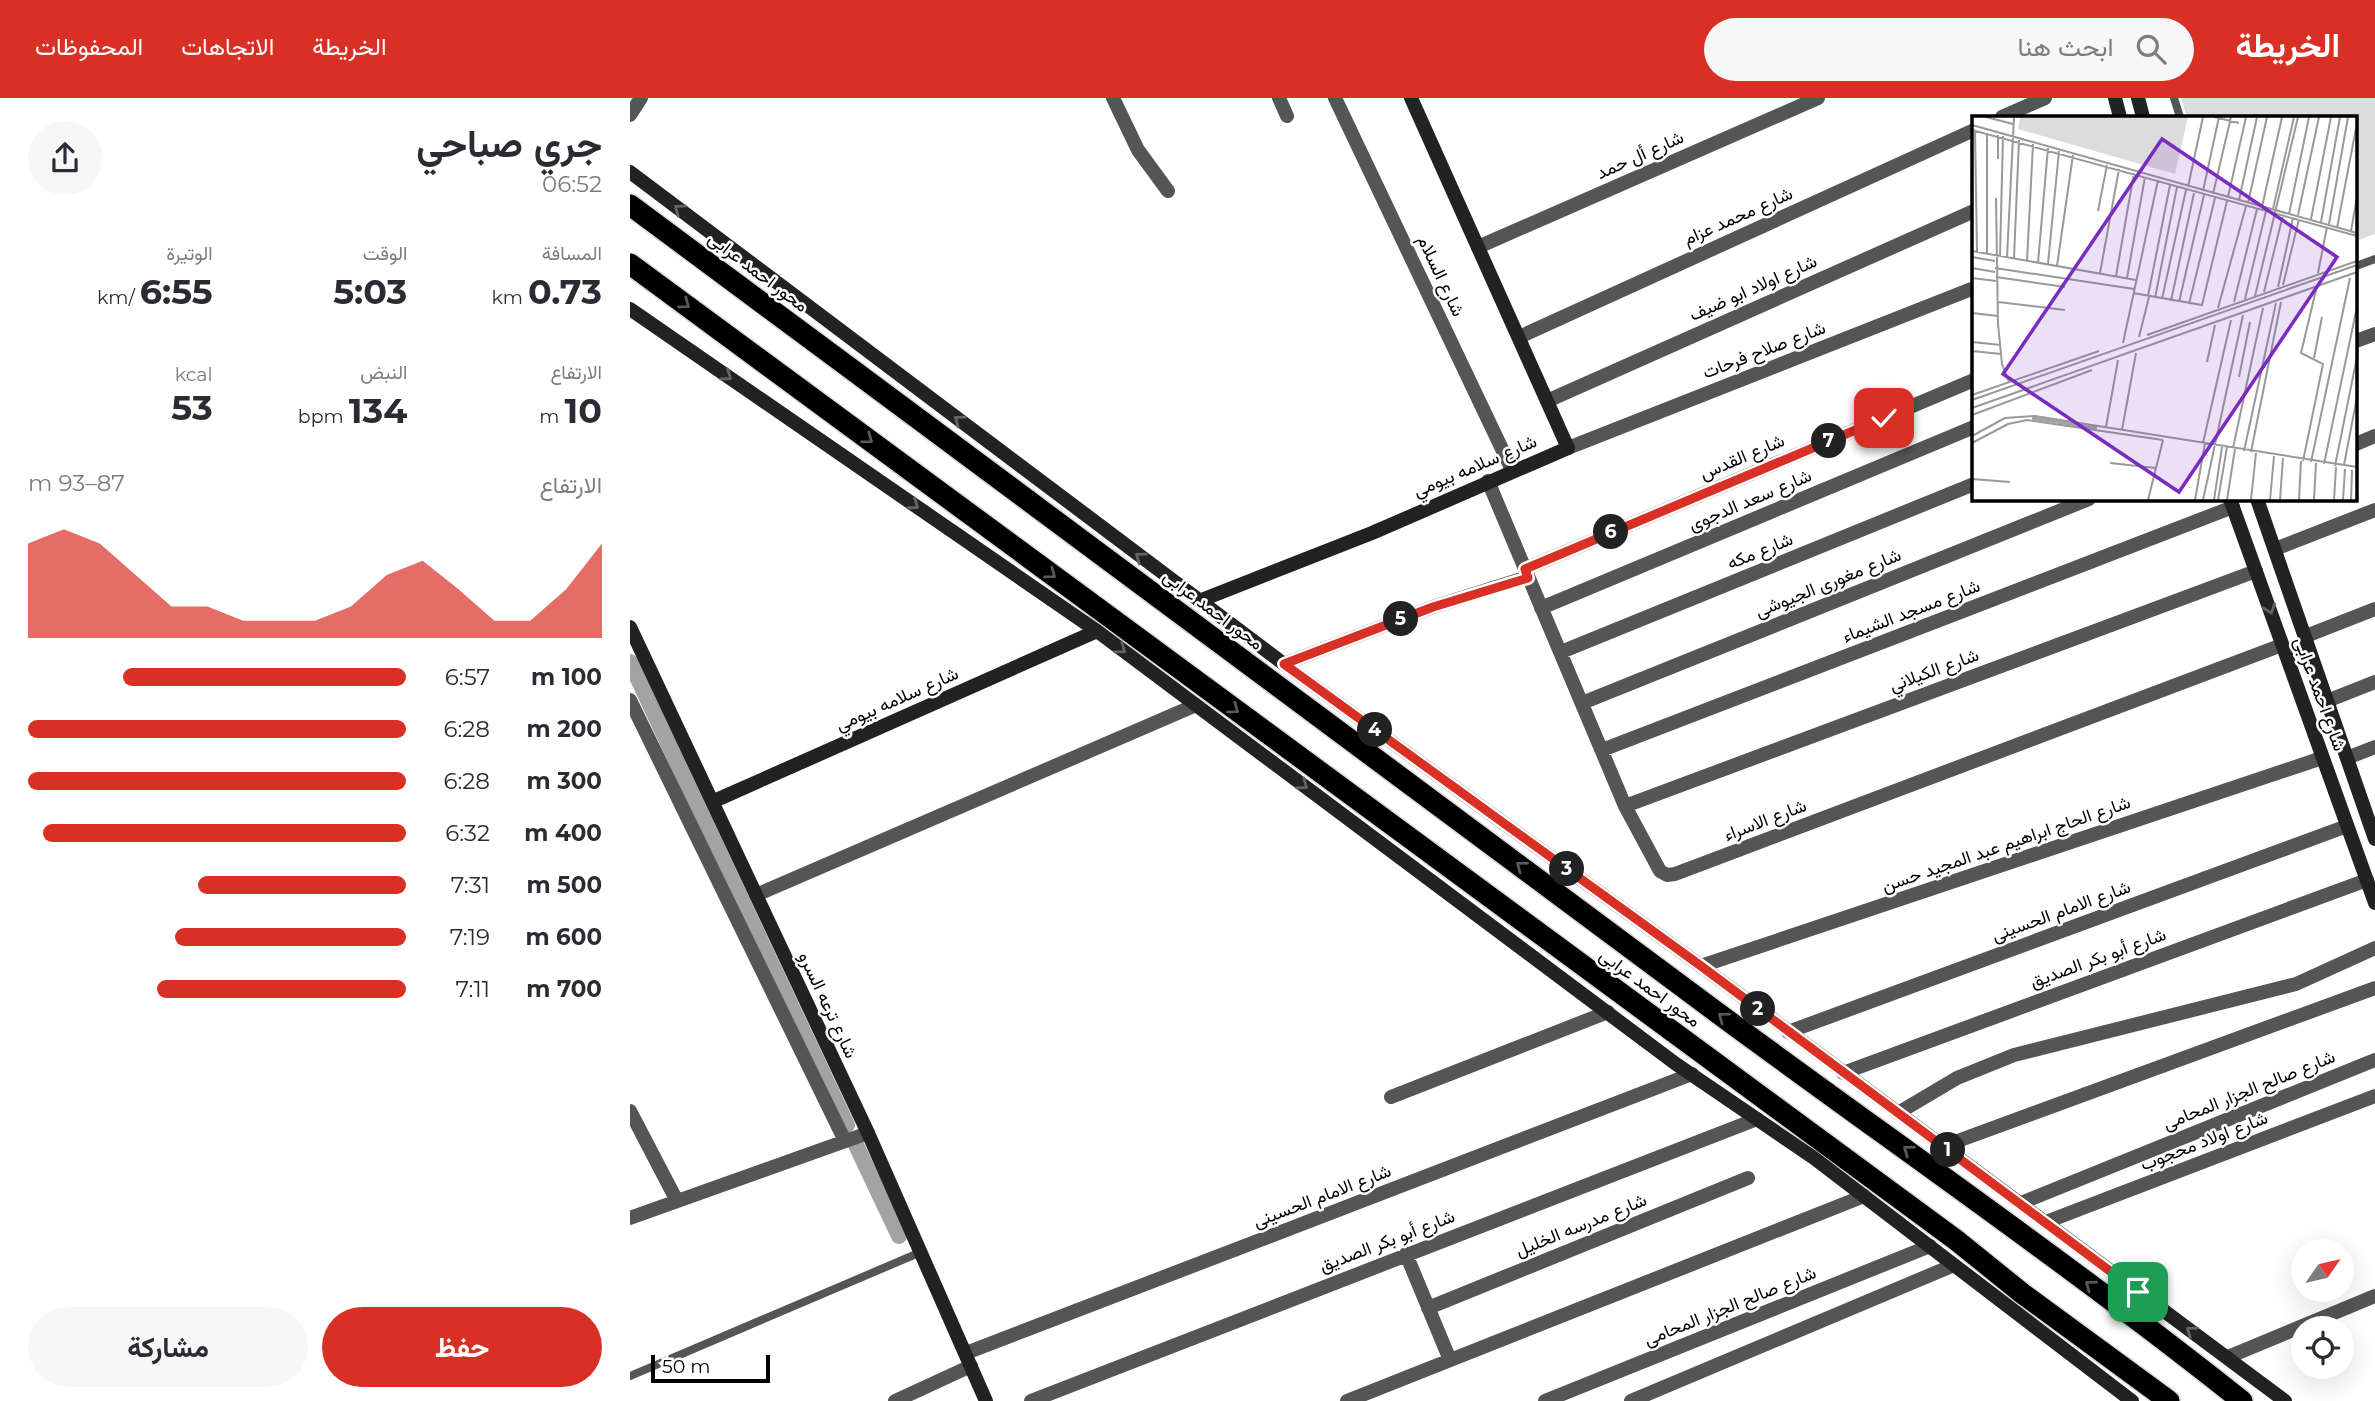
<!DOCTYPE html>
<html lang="ar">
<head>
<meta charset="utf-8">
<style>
  body { margin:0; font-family:Montserrat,Vazirmatn,sans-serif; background:#f7f7f7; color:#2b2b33; direction:rtl; height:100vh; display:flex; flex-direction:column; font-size:26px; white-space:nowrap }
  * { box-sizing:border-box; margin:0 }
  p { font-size:23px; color:#7c7c81 }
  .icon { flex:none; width:38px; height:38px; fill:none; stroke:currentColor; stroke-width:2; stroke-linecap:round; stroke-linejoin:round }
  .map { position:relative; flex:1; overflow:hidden; direction:ltr }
  .sheet { display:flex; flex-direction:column; background:#fff; width:630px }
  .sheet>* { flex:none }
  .needle { width:46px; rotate:56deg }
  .controls { position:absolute; left:1661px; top:1141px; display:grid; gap:14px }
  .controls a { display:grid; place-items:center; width:63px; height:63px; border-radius:50%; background:#fff; box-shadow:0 7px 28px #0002; font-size:35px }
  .scale { position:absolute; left:21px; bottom:18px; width:119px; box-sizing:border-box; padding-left:7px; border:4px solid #000; border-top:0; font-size:19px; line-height:24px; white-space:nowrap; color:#000; -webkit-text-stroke:5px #fff; paint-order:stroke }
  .pin { position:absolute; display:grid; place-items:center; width:60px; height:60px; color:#fff; margin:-30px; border-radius:14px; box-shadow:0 4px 10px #0006 }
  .km { position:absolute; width:35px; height:35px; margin:-18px; border-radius:50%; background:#222; color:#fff; font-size:19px; line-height:35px; text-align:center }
  .round { display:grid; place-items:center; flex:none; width:74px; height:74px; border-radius:37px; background:#f7f7f7 }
  .overview { display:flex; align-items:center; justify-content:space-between; height:119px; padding:0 28px }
  h1 { font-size:38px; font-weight:700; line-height:52px }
  .figures { display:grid; grid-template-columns:repeat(3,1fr); gap:10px; height:119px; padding:7px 28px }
  .figures div { display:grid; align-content:center }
  .figures b { font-size:35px; font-weight:700 }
  .figures small { font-size:19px; font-weight:400 }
  .figures p { font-size:19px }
  .chart { height:196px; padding:14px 28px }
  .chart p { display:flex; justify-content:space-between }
  .chart svg { width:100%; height:126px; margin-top:7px; fill:#d93025; opacity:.7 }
  .button { display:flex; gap:14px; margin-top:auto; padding:14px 28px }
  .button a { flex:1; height:80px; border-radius:42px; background:#d93025; color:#fff; font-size:28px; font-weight:700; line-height:80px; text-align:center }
  .button a+a { background:#f7f7f7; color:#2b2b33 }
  ul { padding:0 28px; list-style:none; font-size:23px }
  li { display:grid; grid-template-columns:112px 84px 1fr; align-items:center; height:52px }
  li i { height:18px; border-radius:9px; background:#d93025 }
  header { display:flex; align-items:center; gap:42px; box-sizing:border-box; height:98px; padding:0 35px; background:#d93025; color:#fff }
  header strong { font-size:33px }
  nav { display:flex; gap:38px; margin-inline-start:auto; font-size:24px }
  .search { width:490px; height:63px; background:#f7f7f7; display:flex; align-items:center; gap:18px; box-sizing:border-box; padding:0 24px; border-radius:38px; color:#7c7c81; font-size:26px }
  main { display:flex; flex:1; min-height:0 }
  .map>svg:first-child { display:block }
  .garden { fill:#dcdcdc }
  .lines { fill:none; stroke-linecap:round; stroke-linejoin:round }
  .canal { stroke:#a3a3a3; stroke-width:16 }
  .highway-casing { stroke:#dbdbdb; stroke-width:24 }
  .lane { stroke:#555; stroke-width:8 }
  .street { stroke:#555; stroke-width:14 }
  .secondary { stroke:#222; stroke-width:14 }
  .highway { stroke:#000; stroke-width:21 }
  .oneway { stroke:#646464 }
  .oneway2 { stroke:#595959 }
  .route-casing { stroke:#fff; stroke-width:14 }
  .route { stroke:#d93025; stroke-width:9 }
  .labels { text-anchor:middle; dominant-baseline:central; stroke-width:5; stroke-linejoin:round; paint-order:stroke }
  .street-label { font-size:18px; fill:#000; stroke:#fff }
  .inset-river { fill:none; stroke:#a3a3a3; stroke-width:3.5 }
  .inset-road { fill:none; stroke:#999; stroke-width:2 }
  .view { fill:#7b2cbf; fill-opacity:0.15; stroke:#7b2cbf; stroke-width:3.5 }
  .inset-edge { fill:none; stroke:#000; stroke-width:3.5 }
</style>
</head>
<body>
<header>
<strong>الخريطة</strong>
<div class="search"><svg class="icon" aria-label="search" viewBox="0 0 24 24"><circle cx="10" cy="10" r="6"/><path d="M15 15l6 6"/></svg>ابحث هنا</div>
<nav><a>الخريطة</a><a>الاتجاهات</a><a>المحفوظات</a></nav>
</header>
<main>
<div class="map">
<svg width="1745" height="1303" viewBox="0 0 1745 1303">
  <rect width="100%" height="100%" fill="#fff"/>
  <path class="garden" d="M1551,0H1745V136L1726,143V19H1557Z"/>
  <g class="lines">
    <path class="canal" d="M0,564L217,1027
      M226,1047L269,1138"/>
    <defs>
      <path id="highway" d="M0,107C362,375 723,644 1085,913C1261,1043 1441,1167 1612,1303
        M0,166L1326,1142L1393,1196L1539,1303"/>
    </defs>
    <use href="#highway" class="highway-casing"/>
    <path class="lane" d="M1544,0L1550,19
      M1726,168L1745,161
      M0,1278L291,1154"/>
    <path class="street" d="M483,0L508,52L538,93
      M649,0L657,18
      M705,0L882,372
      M0,17L11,0
      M1372,19L1415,0
      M848,149L1188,0
      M889,239L1344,32
      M1726,243L1745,236
      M917,303L1344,113
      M1726,346L1745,338
      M938,350L1344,190
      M858,383L995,708L1030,773L1037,777L1045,776L1652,547
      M1645,451L1745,412
      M895,471L1344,282
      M911,510L1344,329
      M1676,538L1745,511
      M931,554L1344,386
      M654,566L803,509L898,479
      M0,602L215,1043
      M1697,603L1745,584
      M952,605L1459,401
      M972,652L1603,409
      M1717,660L1745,649
      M995,708L1626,473
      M126,797L566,607
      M1071,868L1692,660
      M1158,934L1717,728
      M1213,975L1737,782
      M761,999L978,914
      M0,1013L47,1103
      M1268,1015L1327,980L1384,957L1666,886L1745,850
      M1314,1048L1745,890
      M1391,1105L1745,962
      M0,1120L238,1035
      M1416,1124L1745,998
      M776,1156L820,1262
      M798,1210L1118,1080
      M336,1255L1062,976
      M1598,1259L1745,1198
      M265,1303L341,1268
      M401,1303L1127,1021
      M717,1303L1234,1098
      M915,1303L1300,1148
      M1001,1303L1324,1167"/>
    <path class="secondary" d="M1485,0L1490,19
      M1508,0L1513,19
      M0,74L654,566L1071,868L1655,1303
      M0,211L467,533L1046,966L1184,1060L1502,1303
      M1600,401L1745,805
      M1627,401L1745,741
      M569,503L742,435L938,350L781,0
      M0,529L238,1035L356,1303
      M84,703L467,533"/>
    <use href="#highway" class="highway"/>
  </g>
  <defs><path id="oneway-chevron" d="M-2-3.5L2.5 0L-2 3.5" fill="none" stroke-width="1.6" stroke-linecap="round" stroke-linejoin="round" transform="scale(1.75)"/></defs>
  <g class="oneway">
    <use href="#oneway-chevron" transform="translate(49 111) rotate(-143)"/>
    <use href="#oneway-chevron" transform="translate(97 278) rotate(35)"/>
    <use href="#oneway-chevron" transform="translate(329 322) rotate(-143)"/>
    <use href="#oneway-chevron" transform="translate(284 407) rotate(35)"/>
    <use href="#oneway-chevron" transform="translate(510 459) rotate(-143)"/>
    <use href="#oneway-chevron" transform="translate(1640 511) rotate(70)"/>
    <use href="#oneway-chevron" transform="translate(491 551) rotate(37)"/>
    <use href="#oneway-chevron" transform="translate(673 687) rotate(37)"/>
    <use href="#oneway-chevron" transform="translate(1561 1233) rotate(-144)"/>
  </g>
  <g class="oneway2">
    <use href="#oneway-chevron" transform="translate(55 206) rotate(36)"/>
    <use href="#oneway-chevron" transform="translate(238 341) rotate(36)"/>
    <use href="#oneway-chevron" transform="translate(421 476) rotate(36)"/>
    <use href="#oneway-chevron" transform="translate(604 611) rotate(36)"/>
    <use href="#oneway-chevron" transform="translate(891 768) rotate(-143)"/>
    <use href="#oneway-chevron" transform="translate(1093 919) rotate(-143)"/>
    <use href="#oneway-chevron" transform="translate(1278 1052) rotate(-144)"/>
    <use href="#oneway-chevron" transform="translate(1460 1187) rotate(-143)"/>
  </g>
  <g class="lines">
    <defs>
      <path id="route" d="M1254,320L895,471L898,480L803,509L654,566L1071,868L1508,1194"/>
    </defs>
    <use href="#route" class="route-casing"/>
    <use href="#route" class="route"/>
  </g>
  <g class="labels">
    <g class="street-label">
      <text transform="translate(1010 57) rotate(-24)">شارع أل حمد</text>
      <text transform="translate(1108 118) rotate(-24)">شارع محمد عزام</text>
      <text transform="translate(128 174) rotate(37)">محور احمد عرابى</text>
      <text transform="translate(811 178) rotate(65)">شارع السلام</text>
      <text transform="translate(1123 190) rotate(-24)">شارع اولاد ابو ضيف</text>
      <text transform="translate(1134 252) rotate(-21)">شارع صلاح فرحات</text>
      <text transform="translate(1112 359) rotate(-23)">شارع القدس</text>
      <text transform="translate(845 368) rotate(-23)">شارع سلامه بيومي</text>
      <text transform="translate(1120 402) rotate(-23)">شارع سعد الدجوى</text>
      <text transform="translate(1130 453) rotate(-22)">شارع مكه</text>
      <text transform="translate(1198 485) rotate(-22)">شارع مغورى الجيوشى</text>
      <text transform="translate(583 512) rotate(37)">محور احمد عرابى</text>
      <text transform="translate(1281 513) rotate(-21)">شارع مسجد الشيماء</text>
      <text transform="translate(1304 572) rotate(-20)">شارع الكيلاني</text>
      <text transform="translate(1690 596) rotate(70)">شارع احمد عرابى</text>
      <text transform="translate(267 601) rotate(-24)">شارع سلامه بيومي</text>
      <text transform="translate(1135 722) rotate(-21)">شارع الاسراء</text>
      <text transform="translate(1376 746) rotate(-19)">شارع الحاج ابراهيم عبد المجيد حسن</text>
      <text transform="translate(1431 813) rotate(-20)">شارع الامام الحسينى</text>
      <text transform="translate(1468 860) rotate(-20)">شارع أبو بكر الصديق</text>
      <text transform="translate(1020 890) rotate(36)">محور احمد عرابى</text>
      <text transform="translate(198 907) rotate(65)">شارع ترعه السرو</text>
      <text transform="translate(1619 992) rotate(-22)">شارع صالح الجزار المحامى</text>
      <text transform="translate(1574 1043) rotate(-21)">شارع اولاد محجوب</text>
      <text transform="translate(692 1098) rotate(-21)">شارع الامام الحسينى</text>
      <text transform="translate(951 1127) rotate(-22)">شارع مدرسه الخليل</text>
      <text transform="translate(757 1143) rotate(-21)">شارع أبو بكر الصديق</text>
      <text transform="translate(1100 1208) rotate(-22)">شارع صالح الجزار المحامى</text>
    </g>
  </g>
  <g transform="translate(1342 18)">
    <rect width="385" height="385" fill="#fff"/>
    <path d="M48,1H216L203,58L46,13Z" fill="#dcdcdc"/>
    <path class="inset-river" d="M60,302L125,312"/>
    <path class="inset-road" d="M14,1L41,8M242,1L267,7M0,9L385,117M0,14L385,120M3,14L5,136M15,17V138M26,19V43M216,71L231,1M231,75L247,1M241,78L259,1M256,81L274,1M24,82L26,208L30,248L37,266M267,84L285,1M276,87L295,1M290,91L310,1M301,93L322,1M126,95L135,49M317,98L337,1M326,99L347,1M339,103L359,1M349,106L368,1M357,108L376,1M365,112L385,7M379,115L385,81M0,135L164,164M28,140L31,20M0,141L23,145M35,141L42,1M42,142L47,24M55,145L61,28M66,147L76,32M76,148L87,35M85,150L101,39M0,152L23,156M23,152L162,173M128,157L147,53M346,157L355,111M144,160L162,57M24,161L93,171M0,162L24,165M155,162L173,61M311,169L327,103M306,171L321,102M292,176L311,99M161,177L230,189L255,85M176,180L198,69M283,180L326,1M183,182L205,71M190,183L214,74M273,183L294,95M199,185L222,77M26,186L93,194M207,186L232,79M262,186L285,93M217,188L243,82M246,192L274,90M0,197L26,200M175,219L385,145M167,221L177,181M0,226L29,229M151,227L186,64M0,235L29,238M342,242L350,201M235,246L243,209M267,261L278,206M0,279L127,235M0,284L385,149M0,292L385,156M0,299L120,254M134,311L146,244M150,314L164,237M0,320L33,302L63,300L385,351M0,327L36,308L55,304L191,324M231,327L259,204M261,332L291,192M272,335L304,187M279,336L309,186M331,345L351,248L329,237L344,174M339,346L378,162M138,347L184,352M352,348L385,191M372,349L385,281M363,350L385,241M0,363L38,366M176,384L191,324M223,384L233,327M231,384L271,199M242,384L250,331M246,384L255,331M255,384L263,333M279,384L284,337M298,384L302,340M308,384L311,342M327,384L329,345M342,384L344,347M362,384L364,351M371,384L373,353M379,384L380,354"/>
    <path class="view" d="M190,23L365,141L207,376L31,258Z"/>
    <rect width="385" height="385" class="inset-edge"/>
  </g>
</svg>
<div class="controls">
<a><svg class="needle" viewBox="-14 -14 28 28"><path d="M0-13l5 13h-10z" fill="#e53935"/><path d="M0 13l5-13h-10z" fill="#7c7c81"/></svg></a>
<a><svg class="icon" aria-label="locate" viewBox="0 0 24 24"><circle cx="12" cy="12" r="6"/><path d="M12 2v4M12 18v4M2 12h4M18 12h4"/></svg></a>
</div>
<div class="scale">50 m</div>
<div class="pin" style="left:1508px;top:1194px;background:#1e9e55"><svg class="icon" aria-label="arrive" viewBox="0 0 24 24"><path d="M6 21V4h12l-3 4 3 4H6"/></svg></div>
<div class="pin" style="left:1254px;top:320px;background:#d93025"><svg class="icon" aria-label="check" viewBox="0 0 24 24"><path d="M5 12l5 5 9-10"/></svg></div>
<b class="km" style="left:1318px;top:1052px">1</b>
<b class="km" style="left:1128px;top:911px">2</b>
<b class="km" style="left:937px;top:771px">3</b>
<b class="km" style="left:745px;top:632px">4</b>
<b class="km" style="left:771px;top:521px">5</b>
<b class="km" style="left:981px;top:434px">6</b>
<b class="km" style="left:1199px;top:343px">7</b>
</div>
<section class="sheet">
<div class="overview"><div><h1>جري صباحي</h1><p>06:52</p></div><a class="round"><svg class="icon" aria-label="share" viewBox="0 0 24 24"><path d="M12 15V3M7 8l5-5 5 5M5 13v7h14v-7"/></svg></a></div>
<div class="figures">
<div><p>المسافة</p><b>0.73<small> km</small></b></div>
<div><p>الوقت</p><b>5:03</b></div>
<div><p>الوتيرة</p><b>6:55<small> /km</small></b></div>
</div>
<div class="figures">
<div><p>الارتفاع</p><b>10<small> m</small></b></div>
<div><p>النبض</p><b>134<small> bpm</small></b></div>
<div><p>kcal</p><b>53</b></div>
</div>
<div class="chart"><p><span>الارتفاع</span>87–93 m</p>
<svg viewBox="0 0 160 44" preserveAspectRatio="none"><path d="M0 44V11L10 6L20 11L30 22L40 33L50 33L60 38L70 38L80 38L90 33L100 22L110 17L120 27L130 38L140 38L150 27L160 11V44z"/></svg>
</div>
<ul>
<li><b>100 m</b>6:57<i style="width:75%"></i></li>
<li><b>200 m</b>6:28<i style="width:100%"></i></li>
<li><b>300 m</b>6:28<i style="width:100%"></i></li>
<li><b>400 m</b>6:32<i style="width:96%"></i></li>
<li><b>500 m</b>7:31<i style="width:55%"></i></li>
<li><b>600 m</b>7:19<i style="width:61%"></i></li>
<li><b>700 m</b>7:11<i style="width:66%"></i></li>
</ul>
<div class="button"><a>حفظ</a><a>مشاركة</a></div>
</section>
</main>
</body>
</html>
